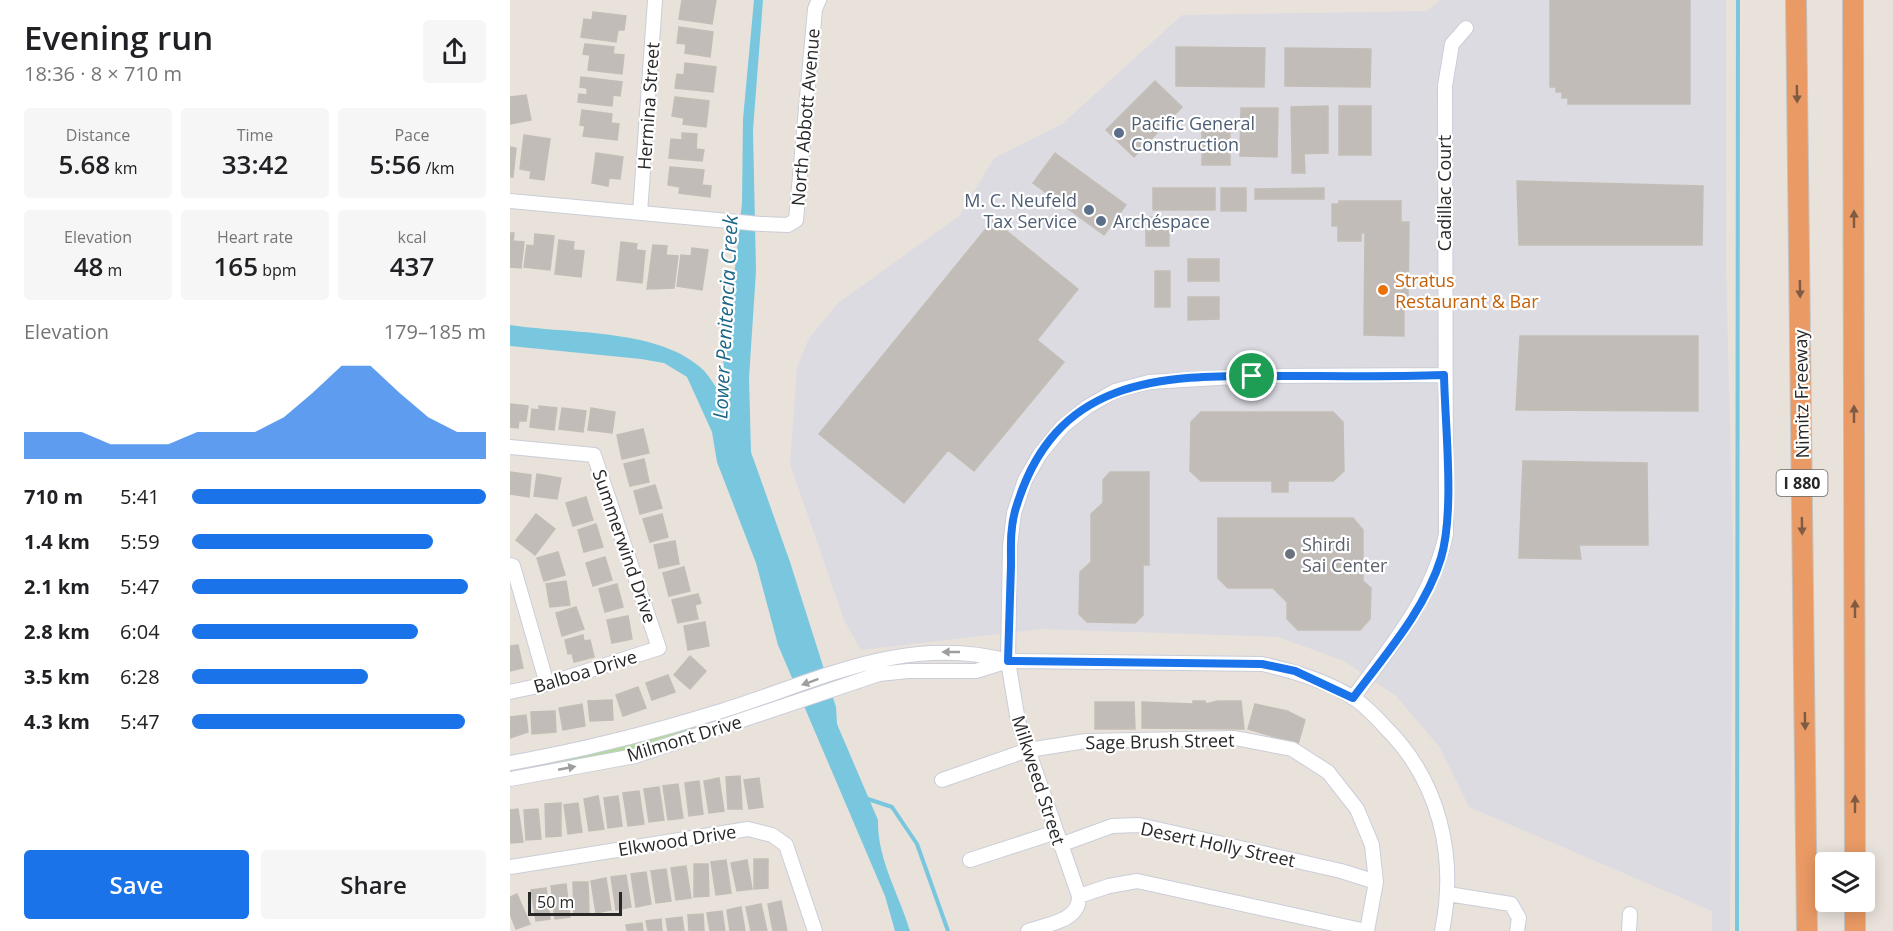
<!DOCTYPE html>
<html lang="en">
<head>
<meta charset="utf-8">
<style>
  body { margin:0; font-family:"Open Sans",sans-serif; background:#f6f6f6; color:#202124; height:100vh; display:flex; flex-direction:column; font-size:22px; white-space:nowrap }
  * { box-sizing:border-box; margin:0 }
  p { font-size:20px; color:#757577 }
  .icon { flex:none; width:33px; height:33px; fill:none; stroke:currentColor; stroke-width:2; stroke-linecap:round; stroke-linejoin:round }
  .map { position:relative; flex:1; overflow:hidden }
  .panel { display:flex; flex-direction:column; background:#fff; width:510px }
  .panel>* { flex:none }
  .controls { position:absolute; left:1305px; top:852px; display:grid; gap:12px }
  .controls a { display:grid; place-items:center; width:60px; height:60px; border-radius:6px; background:#fff; box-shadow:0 3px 15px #0003; font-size:30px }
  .scale { position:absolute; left:18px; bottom:15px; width:94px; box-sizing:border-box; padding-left:6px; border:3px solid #282828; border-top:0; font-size:16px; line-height:21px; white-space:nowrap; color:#282828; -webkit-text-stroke:4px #fff; paint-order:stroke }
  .pin { position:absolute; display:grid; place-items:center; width:51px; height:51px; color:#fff; margin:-26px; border:3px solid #fff; border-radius:50%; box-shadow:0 2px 6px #0007 }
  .round { display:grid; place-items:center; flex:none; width:63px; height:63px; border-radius:6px; background:#f6f6f6 }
  .headline { display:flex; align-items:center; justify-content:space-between; height:102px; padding:0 24px }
  h1 { font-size:33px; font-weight:600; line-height:45px }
  .figures { display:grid; grid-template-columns:repeat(3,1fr); gap:9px; height:102px; padding:6px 24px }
  .figures div { display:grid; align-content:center; border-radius:6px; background:#f6f6f6; text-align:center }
  .figures b { font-size:26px; font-weight:600 }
  .figures small { font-size:16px; font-weight:400 }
  .figures p { font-size:16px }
  .chart { height:168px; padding:12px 24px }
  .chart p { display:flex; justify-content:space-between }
  .chart svg { width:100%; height:108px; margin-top:6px; fill:#1a73e8; opacity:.7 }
  .action { display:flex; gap:12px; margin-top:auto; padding:12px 24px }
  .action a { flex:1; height:69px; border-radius:6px; background:#1a73e8; color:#fff; font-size:24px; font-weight:600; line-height:69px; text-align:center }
  .action a+a { background:#f6f6f6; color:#202124 }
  ul { padding:0 24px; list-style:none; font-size:20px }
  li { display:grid; grid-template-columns:96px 72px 1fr; align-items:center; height:45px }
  li i { height:15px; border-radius:8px; background:#1a73e8 }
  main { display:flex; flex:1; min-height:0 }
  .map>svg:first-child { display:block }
  .industrial { fill:#dddbe2 }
  .green { fill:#b4d99d }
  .water { fill:#79c7df }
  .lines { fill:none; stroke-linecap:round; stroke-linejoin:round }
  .stream { stroke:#79c7df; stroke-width:4 }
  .building { fill:#c1bcb8; stroke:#c3beb5; stroke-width:1.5 }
  .minor-casing { stroke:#cacdd8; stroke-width:16 }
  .highway-casing { stroke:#c3c3c3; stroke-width:22 }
  .minor { stroke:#fff; stroke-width:14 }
  .highway { stroke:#ea9a64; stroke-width:20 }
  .oneway { fill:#7f5b43 }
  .oneway2 { fill:#9e9e9e }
  .route-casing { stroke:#fff; stroke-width:12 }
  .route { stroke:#1a73e8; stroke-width:8 }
  .service-dot { fill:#5c6f8a; stroke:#fff; stroke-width:2 }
  .food-dot { fill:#e8710a; stroke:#fff; stroke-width:2 }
  .worship-dot { fill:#6b7280; stroke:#fff; stroke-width:2 }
  .labels { text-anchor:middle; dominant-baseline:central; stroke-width:4.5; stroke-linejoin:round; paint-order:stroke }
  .shield { fill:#fff; stroke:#686868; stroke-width:1.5 }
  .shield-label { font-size:16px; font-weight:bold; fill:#282828 }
  .street-label { font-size:18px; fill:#282828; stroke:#fff }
  .service-label { font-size:18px; fill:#4e5e75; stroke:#fff; text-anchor:start }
  .food-label { font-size:18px; fill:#c56008; stroke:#fff; text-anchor:start }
  .worship-label { font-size:18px; fill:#5b616d; stroke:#fff; text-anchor:start }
  .water-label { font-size:20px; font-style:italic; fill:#1c6687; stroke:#fff }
</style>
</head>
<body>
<main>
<section class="panel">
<div class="headline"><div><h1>Evening run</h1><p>18:36 · 8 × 710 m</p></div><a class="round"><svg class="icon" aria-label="share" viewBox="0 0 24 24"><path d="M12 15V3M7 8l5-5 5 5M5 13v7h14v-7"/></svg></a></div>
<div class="figures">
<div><p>Distance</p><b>5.68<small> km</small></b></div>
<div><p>Time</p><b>33:42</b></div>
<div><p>Pace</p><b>5:56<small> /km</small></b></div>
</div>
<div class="figures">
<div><p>Elevation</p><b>48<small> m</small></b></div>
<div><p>Heart rate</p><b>165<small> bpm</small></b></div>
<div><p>kcal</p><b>437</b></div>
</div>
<div class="chart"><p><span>Elevation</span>179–185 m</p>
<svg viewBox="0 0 160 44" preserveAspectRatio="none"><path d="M0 44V33L10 33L20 33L30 38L40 38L50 38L60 33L70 33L80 33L90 27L100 17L110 6L120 6L130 17L140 27L150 33L160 33V44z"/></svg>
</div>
<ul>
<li><b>710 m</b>5:41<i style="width:100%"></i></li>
<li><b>1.4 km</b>5:59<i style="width:82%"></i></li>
<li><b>2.1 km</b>5:47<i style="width:94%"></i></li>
<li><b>2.8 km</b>6:04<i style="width:77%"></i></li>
<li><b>3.5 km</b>6:28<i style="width:60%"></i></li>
<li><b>4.3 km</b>5:47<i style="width:93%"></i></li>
</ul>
<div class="action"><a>Save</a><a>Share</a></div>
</section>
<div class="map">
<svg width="1383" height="931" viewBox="0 0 1383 931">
  <rect width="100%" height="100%" fill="#e9e2db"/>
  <path class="industrial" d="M930,0H1216V267L1223,544L1220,931H1202V911L959,807L930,748L886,696L834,661L768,637L531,629L351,650L334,620L280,464L287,367L299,338L328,303L449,216L484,158L552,124L672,15L917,11Z"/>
  <path class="green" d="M399,658L471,659L404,660L335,679L135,747L75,762L0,775V767C77,755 152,737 226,712C278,694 345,661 399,658Z"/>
  <path class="water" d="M244,0H253L243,130L246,271L239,378L241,452L280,562L326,707L327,724L368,820C367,859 389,894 400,931H385L375,896L268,645L246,563L207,462L202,432L177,377L154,363L131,359L0,346V325C57,334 145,328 190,367C202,377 209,395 220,407L212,353L218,333L232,203L233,119Z"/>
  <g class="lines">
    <path class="stream" d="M355,798L382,807L407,844L438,931
      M1227,931L1228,0"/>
  </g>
  <path class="building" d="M172,0H206L202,24L169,19Z
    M1040,0H1180V104H1058V98H1052V92H1046V87H1040Z
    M83,12L116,16L114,30H108L106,42L71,37L74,19L82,20Z
    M169,27L203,32L200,57L175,53L176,44L167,43Z
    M75,44L104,47L103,54L114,55L112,74L78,70L80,55L73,54Z
    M666,47L755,48L754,87L666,86Z
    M775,48L861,49L860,87L775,86Z
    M175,63L206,67L203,92L165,88L167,74L174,75Z
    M71,77L112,82L110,96L103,95L102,106L68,102L69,94L77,95V88L70,87Z
    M645,81L672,107L624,157L596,130Z
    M16,95L21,120L0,124V97Z
    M165,97L199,101L196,127L173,124L174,118L162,116Z
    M818,106V153L782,154L781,107Z
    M829,106H861V155H829Z
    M731,108H768L767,157L730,156Z
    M72,110L102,114L101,123L109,124L107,140L73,136L75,126L70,125Z
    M692,132H720V165H692Z
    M172,133L187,134L186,149L194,150L192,161L159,158L161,139L172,140Z
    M14,135L40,139L34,180L20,178L21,171L10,169Z
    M0,147L6,148L3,177H0Z
    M86,153L113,157L110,179L99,178L98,186L82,183Z
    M545,153L616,205L594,235L523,183Z
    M782,154H794L795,173H782Z
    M160,167L194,170L192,185L201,186L200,197L169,193L170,187L158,185Z
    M1007,181L1193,186L1192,245H1009Z
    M643,188H705V210H643Z
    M711,188H736V211H711Z
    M814,188V199H745V189Z
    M829,201H891V222H899L898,300H894V336L854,335L855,233H851V241H828V226H822V204H829Z
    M636,217L659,218V246H636Z
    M483,220L568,289L527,340L554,362L464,471L438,450L394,503L309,434Z
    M0,233H4L3,241L14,242L11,268L0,267Z
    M25,234L44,236L40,270L14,267L17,245L24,246Z
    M49,240L64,242L63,250L74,251L71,277L45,274Z
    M111,242L127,244L126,250L135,251L132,283L107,280Z
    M143,245L157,246L156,255L168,256L164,288L137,289Z
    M182,248L198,250L192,290L167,286L171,255L181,256Z
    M678,259H709V281H678Z
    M645,271H660V307H645Z
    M678,297H709V319L678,320Z
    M1010,336H1188V411L1006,410Z
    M0,404L18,406L16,421H9L8,428L0,427Z
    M29,406L47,408L44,430L20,427L22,409L29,410Z
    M52,408L76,411L73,432L49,429Z
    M81,408L105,412L102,433L78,430Z
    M691,412H823L833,422L834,471L823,481H778V492H762V481H691L680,471L681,422Z
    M133,429L139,453L112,459L107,435Z
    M134,459L139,482L120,486L114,464Z
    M1013,461L1137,463L1138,545H1069L1071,559L1009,558Z
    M0,472L21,475L19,497L0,494Z
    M600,472H639V565H633V615L625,623L577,622L569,614L570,572L581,562V514L593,503V480Z
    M27,474L51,478L47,499L24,496Z
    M145,485L152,508L130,514L124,491Z
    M76,497L83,520L63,526L56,503Z
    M26,514L45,529L25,555L6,540Z
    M152,514L158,537L140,542L133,519Z
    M708,518H843L853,530V581L861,588L860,619L850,630H788L777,619V602L763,588H718L708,578Z
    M86,524L93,547L74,552L68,530Z
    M165,541L169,564L149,568L144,545Z
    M48,552L55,575L34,581L27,558Z
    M95,557L102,580L83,586L76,563Z
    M174,567L180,591L159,596L153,573Z
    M56,581L60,605L40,607L36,584Z
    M107,584L113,607L95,612L89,589Z
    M188,594L191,603L185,605L188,619L168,623L162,600Z
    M66,607L74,629L52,636L46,613Z
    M118,616L122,639L102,643L97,620Z
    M195,622L199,646L178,650L174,626Z
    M73,635L74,641L80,640L84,657L64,662L62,653L58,654L55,640Z
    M8,645L13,668L0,671V646Z
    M180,656L196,671L180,689L164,675Z
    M158,675L165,692L142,700L136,683Z
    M128,687L136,708L113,716L106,695Z
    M102,700L103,720L80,721L78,701Z
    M683,701H695L696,704L708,701H731L734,729L632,728V702L683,704Z
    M585,702H624L625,729H585Z
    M72,704L75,726L53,730L49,708Z
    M745,704L777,711L795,720L788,744L738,729Z
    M45,711L46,732L22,734L21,712Z
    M16,715L18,732L0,738V717Z
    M230,776L232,809H218L216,777Z
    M209,778L214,811L199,813L194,781Z
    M249,778L253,807L239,809L234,780Z
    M189,781L193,814L179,816L175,783Z
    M168,784L173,818L158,820L153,786Z
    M149,787L154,820L139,822L134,789Z
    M129,791L134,824L118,826L113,793Z
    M88,796L94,829L79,831L74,799Z
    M108,796L112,826L98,828L94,798Z
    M51,803V836L36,837L35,804Z
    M68,803L72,832L58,834L54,805Z
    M8,809L13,842L0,843V810Z
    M28,809L31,839L16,840L14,810Z
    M244,859H258V888L244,889Z
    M216,860L221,893L206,895L201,862Z
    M237,860L242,889L227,891L221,863Z
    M184,864H198L199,896L184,897Z
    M176,866L181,898L166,900L161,868Z
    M156,869L161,901L146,903L141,871Z
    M136,872L141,904L126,907L121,874Z
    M116,875L121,907L106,910L101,877Z
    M96,878L101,910L86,913L81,881Z
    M63,882H78L79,913L64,914Z
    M56,884L60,917L45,919L41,886Z
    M36,888L40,919L26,921L21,890Z
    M7,894L20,924L6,929L0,914V897Z
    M271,901L277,931H263L258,904Z
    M251,904L257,931H241L236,907Z
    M231,907L235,931H220L217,910Z
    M212,911L215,931H200L197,913Z
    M193,914L194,931H179L178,915Z
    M172,917L174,931H158L156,919Z
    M151,919L152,931H138L136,921Z
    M132,923L133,931H117L116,925Z"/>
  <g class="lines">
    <defs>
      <path id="minor" d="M0,201L251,224L278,225L286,220L305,9L309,0
        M130,213L145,0
        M0,447L84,455L149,648L37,684L0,692
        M0,565L3,566L37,684
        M843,698C880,647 923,597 936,534L935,86L942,44L956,28
        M0,763C74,750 137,734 208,712C306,682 394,633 498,661L752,664C784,671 814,680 842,697C855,705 866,717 876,728C930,782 947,857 932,931
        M0,779L125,756L369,674L398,671H466L498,661
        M432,780L518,750L576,741L725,738L782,749L818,772L847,809L862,845L866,882L857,931
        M550,845L602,826L629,825L831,871L866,882
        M460,860L546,832
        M0,867L238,829L262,835L276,845L305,931
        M938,894L1001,904L1009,918L1007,931
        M569,896L599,886L627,881L856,931
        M518,931C538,924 570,921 569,896L508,721L498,661L500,546L504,513L515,480L530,454L553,426L577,407L605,391L639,382L742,376L934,375
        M1119,931L1120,914"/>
      <path id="highway" d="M1286,0L1297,931
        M1343,0L1345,862
        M1345,902V931"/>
    </defs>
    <use href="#minor" class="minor-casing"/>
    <use href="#highway" class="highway-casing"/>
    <use href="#minor" class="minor"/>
    <use href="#highway" class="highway"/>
  </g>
  <defs><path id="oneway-solid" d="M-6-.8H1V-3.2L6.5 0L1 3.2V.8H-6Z" transform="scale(1.5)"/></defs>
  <g class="oneway">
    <use href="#oneway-solid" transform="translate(1287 94) rotate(89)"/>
    <use href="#oneway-solid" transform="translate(1344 219) rotate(-90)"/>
    <use href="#oneway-solid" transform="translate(1290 289) rotate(89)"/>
    <use href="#oneway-solid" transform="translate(1344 414) rotate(-90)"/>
    <use href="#oneway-solid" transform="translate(1292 526) rotate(89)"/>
    <use href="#oneway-solid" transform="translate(1345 609) rotate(-90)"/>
    <use href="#oneway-solid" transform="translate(1295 721) rotate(89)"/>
    <use href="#oneway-solid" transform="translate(1345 804) rotate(-90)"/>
  </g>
  <g class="oneway2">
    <use href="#oneway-solid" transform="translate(441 652) rotate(180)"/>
    <use href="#oneway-solid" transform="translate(300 682) rotate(160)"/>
    <use href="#oneway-solid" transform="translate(57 768) rotate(-11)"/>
  </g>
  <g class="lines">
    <defs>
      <path id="route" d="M934,375C935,426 945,511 931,558C915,610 875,655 843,698L785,671L752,664L498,661C499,629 500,597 501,565C501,547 500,529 505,511C544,377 647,375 765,376C821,376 877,377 934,375Z"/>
    </defs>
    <use href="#route" class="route-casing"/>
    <use href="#route" class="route"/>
  </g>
  <g class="service-dot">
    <circle cx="609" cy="133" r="6"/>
    <circle cx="579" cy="210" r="6"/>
    <circle cx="591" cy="221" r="6"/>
  </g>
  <circle class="food-dot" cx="873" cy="290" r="6"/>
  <circle class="worship-dot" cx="780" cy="554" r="6"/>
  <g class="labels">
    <rect class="shield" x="1266.5" y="470" width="51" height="26" rx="4.5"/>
    <g class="shield-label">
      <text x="1292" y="483">I 880</text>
    </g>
    <g class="street-label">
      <text transform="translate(138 106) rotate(-86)">Hermina Street</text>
      <text transform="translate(295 117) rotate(-85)">North Abbott Avenue</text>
      <text transform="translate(934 193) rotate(-90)">Cadillac Court</text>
      <text transform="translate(1291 394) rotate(-91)">Nimitz Freeway</text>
      <text transform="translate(115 546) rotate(71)">Summerwind Drive</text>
      <text transform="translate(75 671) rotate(-17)">Balboa Drive</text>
      <text transform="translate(174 738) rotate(-17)">Milmont Drive</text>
      <text transform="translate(650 741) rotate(-1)">Sage Brush Street</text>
      <text transform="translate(529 780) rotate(72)">Milkweed Street</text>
      <text transform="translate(167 840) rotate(-9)">Elkwood Drive</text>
      <text transform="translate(708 844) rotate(12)">Desert Holly Street</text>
    </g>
    <g class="service-label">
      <text x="621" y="123">Pacific General<tspan x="621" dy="21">Construction</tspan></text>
      <text x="567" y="200" text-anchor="end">M. C. Neufeld<tspan x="567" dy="21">Tax Service</tspan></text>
      <text x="603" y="221">Archéspace</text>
    </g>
    <g class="food-label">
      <text x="885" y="280">Stratus<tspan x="885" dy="21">Restaurant &amp; Bar</tspan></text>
    </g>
    <g class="worship-label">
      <text x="792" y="544">Shirdi<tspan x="792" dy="21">Sai Center</tspan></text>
    </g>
    <g class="water-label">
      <text transform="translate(215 317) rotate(-87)">Lower Penitencia Creek</text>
    </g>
  </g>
</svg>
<div class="controls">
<a><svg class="icon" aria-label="layers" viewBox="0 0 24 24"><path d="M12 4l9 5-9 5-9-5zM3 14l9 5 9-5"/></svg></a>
</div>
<div class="scale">50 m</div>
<div class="pin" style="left:742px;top:376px;background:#1e9e55"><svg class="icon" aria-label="arrive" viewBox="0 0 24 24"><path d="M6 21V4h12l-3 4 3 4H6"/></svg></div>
</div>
</main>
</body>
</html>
